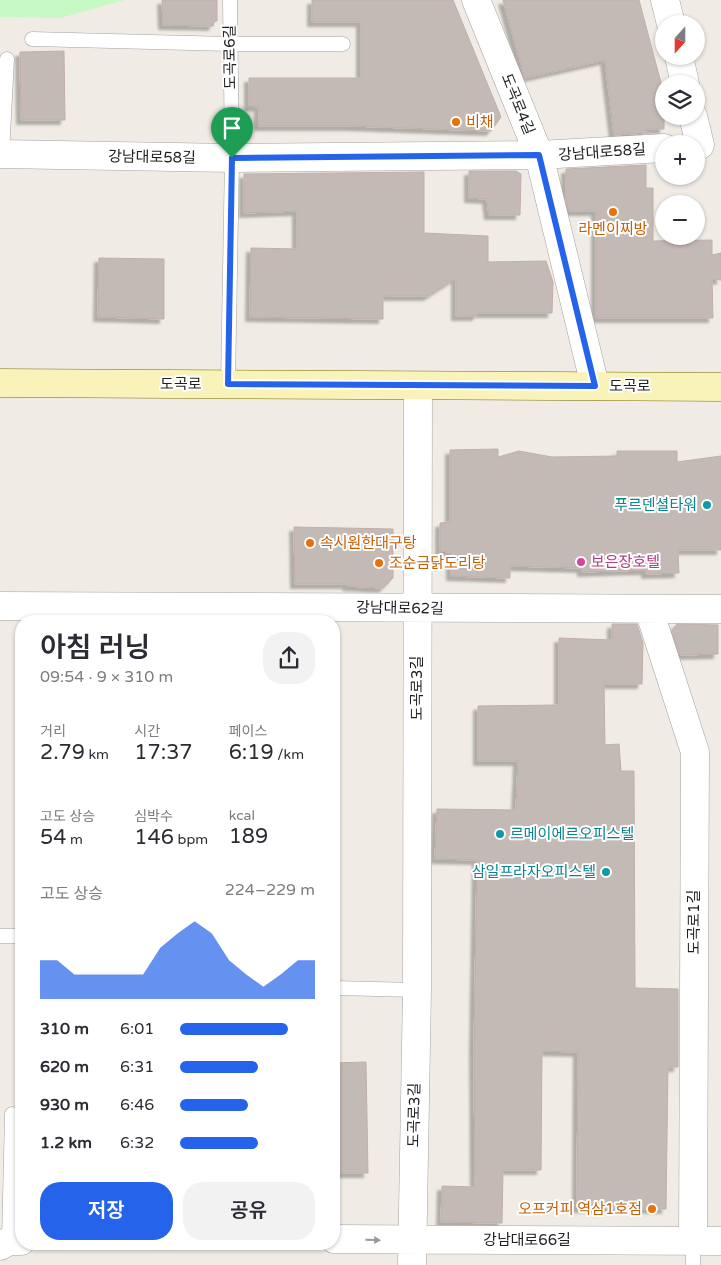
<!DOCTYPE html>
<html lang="ko">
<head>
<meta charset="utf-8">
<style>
  body { margin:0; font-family:"Varela Round","Noto Sans KR",sans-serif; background:#f2f2f3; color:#2b2b33; height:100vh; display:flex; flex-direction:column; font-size:19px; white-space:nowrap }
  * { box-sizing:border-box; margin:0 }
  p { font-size:16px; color:#7c7c81 }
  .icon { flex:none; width:28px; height:28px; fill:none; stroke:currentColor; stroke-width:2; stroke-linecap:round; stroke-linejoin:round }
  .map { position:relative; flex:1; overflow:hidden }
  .panel { position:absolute; left:15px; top:615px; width:325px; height:635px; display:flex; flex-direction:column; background:#fff; border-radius:20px; box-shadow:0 1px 4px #0004 }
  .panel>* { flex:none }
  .needle { width:32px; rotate:201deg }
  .controls { position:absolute; left:655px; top:15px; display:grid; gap:10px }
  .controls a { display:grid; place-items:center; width:50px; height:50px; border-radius:50%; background:#fff; box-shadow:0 1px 4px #0004; font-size:25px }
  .pin { position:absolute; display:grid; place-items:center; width:42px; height:42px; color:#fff; margin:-51px -21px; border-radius:50% 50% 50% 0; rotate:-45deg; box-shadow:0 0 5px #0007 }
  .pin .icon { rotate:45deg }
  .round { display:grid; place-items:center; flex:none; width:52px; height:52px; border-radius:20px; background:#f2f2f3 }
  .overview { display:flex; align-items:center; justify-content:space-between; height:85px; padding:0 25px }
  h1 { font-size:28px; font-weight:600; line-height:38px }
  .stats { display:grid; grid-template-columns:repeat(3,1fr); gap:8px; height:85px; padding:5px 25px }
  .stats div { display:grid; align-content:center }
  .stats b { font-size:21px; font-weight:600 }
  .stats small { font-size:14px; font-weight:400 }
  .stats p { font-size:14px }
  .chart { height:140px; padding:10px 25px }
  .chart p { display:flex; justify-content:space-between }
  .chart svg { width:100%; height:90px; margin-top:5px; fill:#2563eb; opacity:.7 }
  .button { display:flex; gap:10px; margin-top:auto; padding:10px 25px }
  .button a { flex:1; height:58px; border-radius:20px; background:#2563eb; color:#fff; font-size:20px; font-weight:600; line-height:58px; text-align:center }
  .button a+a { background:#f2f2f3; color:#2b2b33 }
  ul { padding:0 25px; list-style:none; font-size:16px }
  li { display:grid; grid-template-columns:80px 60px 1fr; align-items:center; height:38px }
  li i { height:12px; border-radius:6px; background:#2563eb }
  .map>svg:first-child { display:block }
  .park { fill:#c6f9c3 }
  .building { fill:#c4bab5; stroke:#c1afa8; filter:url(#shadow) }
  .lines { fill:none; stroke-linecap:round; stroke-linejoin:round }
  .lane-casing { stroke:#a3a3a3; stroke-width:15 }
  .street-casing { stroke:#a3a3a3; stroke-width:29 }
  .secondary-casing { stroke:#767206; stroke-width:29 }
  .lane { stroke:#fff; stroke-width:14 }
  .street { stroke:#fff; stroke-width:28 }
  .secondary { stroke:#f9f3ba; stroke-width:28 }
  .oneway { fill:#9a9a9a }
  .route-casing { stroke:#fff; stroke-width:10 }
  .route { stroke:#2563eb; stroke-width:6 }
  .food-dot { fill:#e8710a; stroke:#fff; stroke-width:2 }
  .culture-dot { fill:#0f9aa8; stroke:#fff; stroke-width:2 }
  .hotel-dot { fill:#d1479c; stroke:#fff; stroke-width:2 }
  .labels { text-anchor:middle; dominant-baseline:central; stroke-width:4; stroke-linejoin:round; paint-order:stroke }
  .street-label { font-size:15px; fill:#1f1f1f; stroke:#fff }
  .food-label { font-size:15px; fill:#c56008; stroke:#fff; text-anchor:start }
  .culture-label { font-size:15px; fill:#0d838f; stroke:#fff; text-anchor:end }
  .hotel-label { font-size:15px; fill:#b23c85; stroke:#fff; text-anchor:start }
</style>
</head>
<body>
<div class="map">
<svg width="721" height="1265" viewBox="0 0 721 1265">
  <defs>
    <filter id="shadow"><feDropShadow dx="-4.5" dy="4.5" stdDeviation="1" flood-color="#0004"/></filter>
  </defs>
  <rect width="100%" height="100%" fill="#f0ebe5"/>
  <path class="park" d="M0,0H125L60,18L0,17Z"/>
  <path class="building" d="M162,0H217V21L214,22L213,26L163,25Z
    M312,0H453L501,117L491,131L351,126H259V107L249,106V78H361V22H312Z
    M503,0H639L664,94V129H646V133L614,135L605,60L525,78Z
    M64,51L65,120H21L20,52Z
    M646,165V188H653V241L712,240V255L721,253V280L712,279L713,318H596V211H569L566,200V169Z
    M469,171H516L521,174L520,215H489L487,199L469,198Z
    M424,172V233L488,236V262L546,261L553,282L552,313H478L477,316H456V278L428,296H386L383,297V319L250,317L251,248L297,249V211L244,213V174Z
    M99,258L164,259V319L98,317Z
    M498,449V457L519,451L552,457L617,456V451H677V462L721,456V550H678L679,573L646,574V570L582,572V568L510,566V578L451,576V552L440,551V523L450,522V450Z
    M294,527L393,529V578L383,588L347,586V584H295Z
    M612,624H637L643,643L642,684H604L605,745L619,744L621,771H634L635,988L678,989V1067H668L666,1209L577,1208L578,1052L542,1051L541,1170H503L502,1223L441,1222L442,1186L475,1187L474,1050L477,860L435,859L437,809L516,810L518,761H478V706L559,705V638L612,640Z
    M677,624L718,625V654L680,655L672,630Z
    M366,1062L368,1173H334V1063Z"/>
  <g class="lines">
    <defs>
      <path id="lane" d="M32,39L230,44H343
        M2,154L7,59
        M228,384L232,158L230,0
        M0,936H21
        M334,988L417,990
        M9,1241L12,1114
        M693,1265V1241"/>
      <path id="street" d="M476,0L539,155L595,386
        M665,0L671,24
        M679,56L685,84
        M693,116L700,145
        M0,154L232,158L539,155L664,148
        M0,606L721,609
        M649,610L695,752L693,1241
        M334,1239L721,1241
        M0,1246L9,1241H21
        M412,1265L417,990L418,386"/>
      <path id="secondary" d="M0,383L721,387"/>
    </defs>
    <use href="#lane" class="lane-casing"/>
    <use href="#street" class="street-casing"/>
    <use href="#secondary" class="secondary-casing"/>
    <use href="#lane" class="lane"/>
    <use href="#street" class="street"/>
    <use href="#secondary" class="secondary"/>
  </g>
  <defs><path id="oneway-solid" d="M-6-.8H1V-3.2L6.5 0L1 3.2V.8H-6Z" transform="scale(1.25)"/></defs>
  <use class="oneway" href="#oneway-solid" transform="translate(373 1240) rotate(1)"/>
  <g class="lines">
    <defs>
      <path id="route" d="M539,155L595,386L228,384L232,158Z"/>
    </defs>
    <use href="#route" class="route-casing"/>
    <use href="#route" class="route"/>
  </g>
  <g class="food-dot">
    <circle cx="456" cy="122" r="5"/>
    <circle cx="613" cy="212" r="5"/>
    <circle cx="310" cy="543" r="5"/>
    <circle cx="379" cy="563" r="5"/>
    <circle cx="652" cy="1209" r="5"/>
  </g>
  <g class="culture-dot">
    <circle cx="707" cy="505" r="5"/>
    <circle cx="500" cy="834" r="5"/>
    <circle cx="606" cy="872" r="5"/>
  </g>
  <circle class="hotel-dot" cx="581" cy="562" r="5"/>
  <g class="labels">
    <g class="street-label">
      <text transform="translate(230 57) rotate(-91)">도곡로6길</text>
      <text transform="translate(518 104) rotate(68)">도곡로4길</text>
      <text transform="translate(602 152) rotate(-4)">강남대로58길</text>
      <text transform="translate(152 157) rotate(1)">강남대로58길</text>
      <text x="181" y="384">도곡로</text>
      <text x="630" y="386">도곡로</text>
      <text transform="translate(400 608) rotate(1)">강남대로62길</text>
      <text transform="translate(417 688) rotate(-90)">도곡로3길</text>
      <text transform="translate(694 922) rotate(-90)">도곡로1길</text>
      <text transform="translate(414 1115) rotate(-89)">도곡로3길</text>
      <text x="527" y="1240">강남대로66길</text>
    </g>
    <g class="food-label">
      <text x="466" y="122">비채</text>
      <text x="613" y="229" text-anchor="middle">라멘이찌방</text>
      <text x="320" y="543">속시원한대구탕</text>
      <text x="389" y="563">조순금닭도리탕</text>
      <text x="642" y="1209" text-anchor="end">오프커피 역삼1호점</text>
    </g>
    <g class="culture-label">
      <text x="697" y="505">푸르덴셜타워</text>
      <text x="510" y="834" text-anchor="start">르메이에르오피스텔</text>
      <text x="596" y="872">삼일프라자오피스텔</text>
    </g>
    <g class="hotel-label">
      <text x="591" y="562">보은장호텔</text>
    </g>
  </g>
</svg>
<div class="controls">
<a><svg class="needle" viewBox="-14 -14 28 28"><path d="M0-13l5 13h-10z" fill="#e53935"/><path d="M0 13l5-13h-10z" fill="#7c7c81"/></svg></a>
<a><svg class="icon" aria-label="layers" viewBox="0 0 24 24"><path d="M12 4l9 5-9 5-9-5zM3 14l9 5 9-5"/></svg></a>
<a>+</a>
<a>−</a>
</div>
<div class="pin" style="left:232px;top:158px;background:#1e9e55"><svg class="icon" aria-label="arrive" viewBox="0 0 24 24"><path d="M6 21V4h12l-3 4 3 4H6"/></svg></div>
<section class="panel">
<div class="overview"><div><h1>아침 러닝</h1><p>09:54 · 9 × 310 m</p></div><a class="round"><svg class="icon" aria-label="share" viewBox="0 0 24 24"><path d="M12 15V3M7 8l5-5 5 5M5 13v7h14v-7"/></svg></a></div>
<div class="stats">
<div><p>거리</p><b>2.79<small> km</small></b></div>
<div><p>시간</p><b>17:37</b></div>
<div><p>페이스</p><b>6:19<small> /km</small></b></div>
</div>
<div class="stats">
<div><p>고도 상승</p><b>54<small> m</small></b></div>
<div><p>심박수</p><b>146<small> bpm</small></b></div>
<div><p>kcal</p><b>189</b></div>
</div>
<div class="chart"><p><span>고도 상승</span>224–229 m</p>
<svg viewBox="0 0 160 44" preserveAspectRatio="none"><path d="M0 44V25L10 25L20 32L30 32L40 32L50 32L60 32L70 19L80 12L90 6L100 12L110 25L120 32L130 38L140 32L150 25L160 25V44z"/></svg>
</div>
<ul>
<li><b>310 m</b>6:01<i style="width:80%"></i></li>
<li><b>620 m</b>6:31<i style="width:58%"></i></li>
<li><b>930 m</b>6:46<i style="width:50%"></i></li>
<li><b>1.2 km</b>6:32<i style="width:58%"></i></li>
</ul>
<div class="button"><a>저장</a><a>공유</a></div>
</section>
</div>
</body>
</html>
